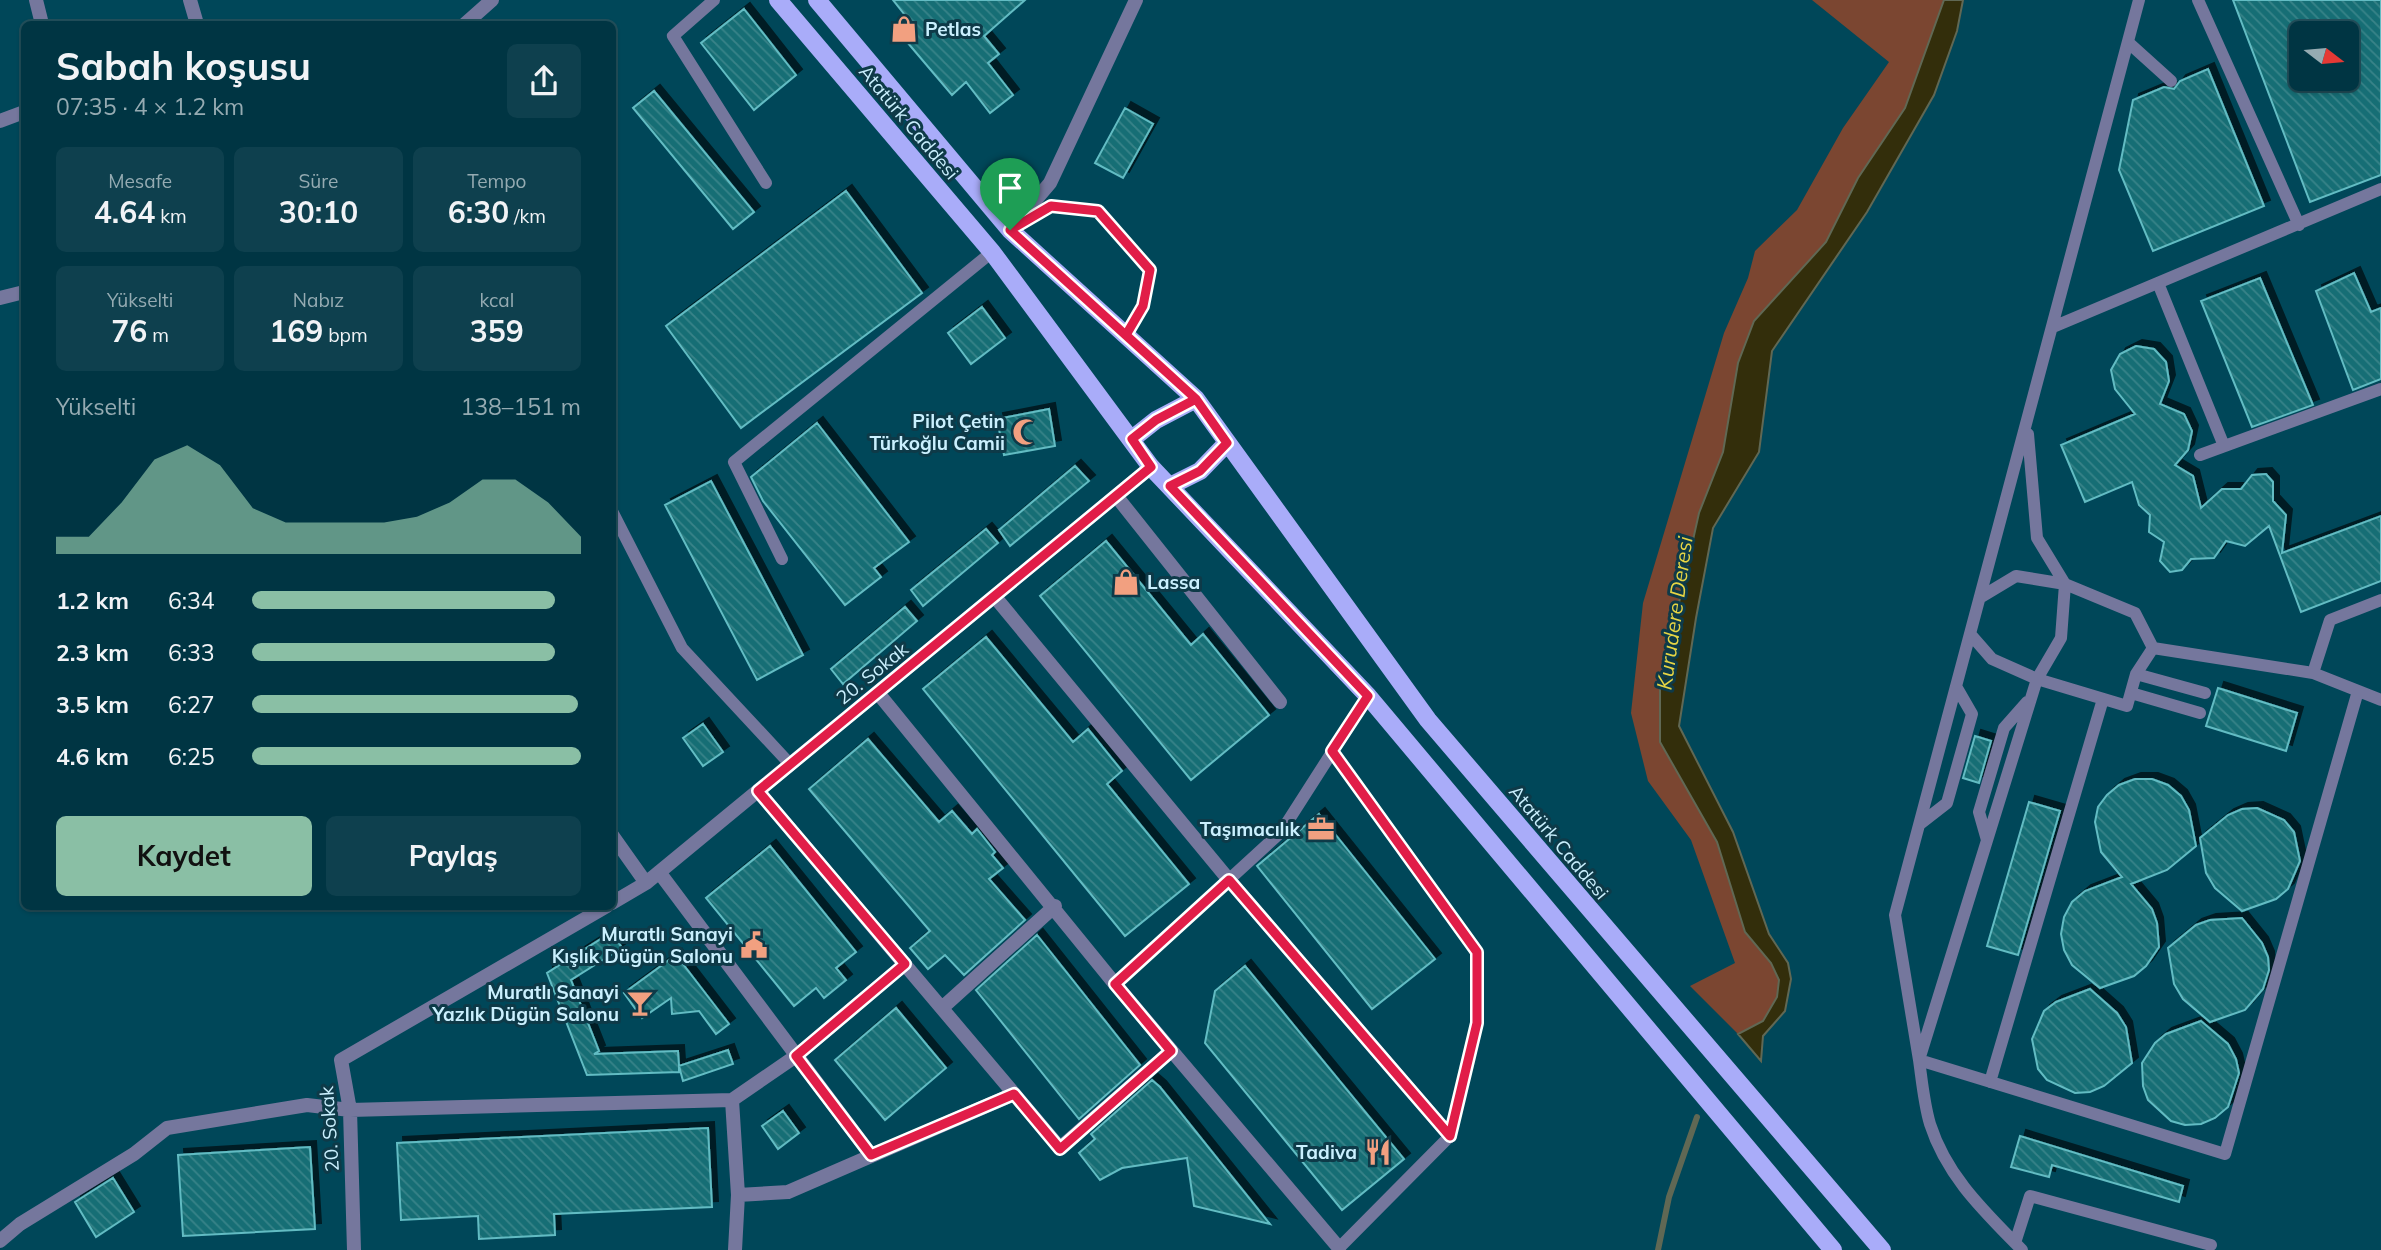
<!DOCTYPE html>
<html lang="tr">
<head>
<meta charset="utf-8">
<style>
  body { margin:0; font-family:Mulish,sans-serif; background:#0e404e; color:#f1f3f6; height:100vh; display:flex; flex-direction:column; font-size:26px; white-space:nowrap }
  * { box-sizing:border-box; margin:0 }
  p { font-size:23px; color:#95abb2 }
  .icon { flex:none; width:38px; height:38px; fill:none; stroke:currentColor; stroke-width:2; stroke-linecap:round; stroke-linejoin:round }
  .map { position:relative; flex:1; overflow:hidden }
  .side { position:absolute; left:21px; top:21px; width:595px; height:889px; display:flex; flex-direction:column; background:#003543; border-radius:10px; box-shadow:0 2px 5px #0004,0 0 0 2px #22505c }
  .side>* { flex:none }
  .needle { width:46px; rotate:106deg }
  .fabs { position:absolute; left:2289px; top:21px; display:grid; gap:14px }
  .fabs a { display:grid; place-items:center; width:70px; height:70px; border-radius:10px; background:#003543; box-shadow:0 2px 5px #0004,0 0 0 2px #22505c; font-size:35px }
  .pin { position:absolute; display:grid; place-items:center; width:60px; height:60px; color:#fff; margin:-72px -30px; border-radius:50% 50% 50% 0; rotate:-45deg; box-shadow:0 0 7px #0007 }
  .pin .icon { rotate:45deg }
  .round { display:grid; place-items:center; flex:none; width:74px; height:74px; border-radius:10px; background:#0e404e }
  .headline { display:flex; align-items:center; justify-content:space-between; height:119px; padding:0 35px }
  h1 { font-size:38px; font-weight:700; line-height:52px }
  .metrics { display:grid; grid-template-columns:repeat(3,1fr); gap:10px; height:119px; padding:7px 35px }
  .metrics div { display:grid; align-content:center; border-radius:10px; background:#0e404e; text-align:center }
  .metrics b { font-size:30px; font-weight:700 }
  .metrics small { font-size:19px; font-weight:400 }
  .metrics p { font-size:19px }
  .chart { height:196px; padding:14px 35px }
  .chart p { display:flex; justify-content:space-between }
  .chart svg { width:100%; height:126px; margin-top:7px; fill:#8abfa5; opacity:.7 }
  .primary-button { display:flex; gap:14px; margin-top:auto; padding:14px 35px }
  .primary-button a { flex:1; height:80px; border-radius:10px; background:#8abfa5; color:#111; font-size:28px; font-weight:700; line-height:80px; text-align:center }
  .primary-button a+a { background:#0e404e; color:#f1f3f6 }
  ul { padding:0 35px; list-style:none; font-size:23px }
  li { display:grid; grid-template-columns:112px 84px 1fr; align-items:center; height:52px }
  li i { height:18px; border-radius:9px; background:#8abfa5 }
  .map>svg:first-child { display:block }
  .green { fill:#7b4631 }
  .water { fill:#332e0b; stroke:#606854; stroke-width:2 }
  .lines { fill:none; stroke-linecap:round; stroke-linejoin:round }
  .stream { stroke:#606854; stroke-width:6 }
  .building { fill:url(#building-back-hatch); stroke:#62bcc3; stroke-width:2; fill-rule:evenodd; filter:url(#shadow) }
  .service { stroke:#75779d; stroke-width:12 }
  .minor { stroke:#75779d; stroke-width:14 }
  .primary { stroke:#a9acf9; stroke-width:18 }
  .route-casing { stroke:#fff; stroke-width:14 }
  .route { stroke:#e11d48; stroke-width:9 }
  .labels { text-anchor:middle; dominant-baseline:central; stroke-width:6; stroke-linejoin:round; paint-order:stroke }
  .poi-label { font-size:19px; font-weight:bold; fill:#caf0fe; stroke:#0e3a48; text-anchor:end }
  .street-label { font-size:19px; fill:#caf0fe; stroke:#0e3a48 }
  .water-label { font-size:21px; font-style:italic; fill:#e7d544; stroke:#0e3a48 }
</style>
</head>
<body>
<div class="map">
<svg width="2381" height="1250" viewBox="0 0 2381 1250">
  <defs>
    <pattern id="building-back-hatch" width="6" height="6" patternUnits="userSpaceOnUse" patternTransform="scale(1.75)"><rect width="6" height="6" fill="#186e74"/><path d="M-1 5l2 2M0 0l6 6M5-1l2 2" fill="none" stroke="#388389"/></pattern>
    <filter id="shadow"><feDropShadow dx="6" dy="-6" stdDeviation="0" flood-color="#0009"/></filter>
  </defs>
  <rect width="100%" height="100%" fill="#004759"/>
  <path class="green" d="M1812,0H1944L1905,108L1858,178L1826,242L1754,321L1738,363L1723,452L1699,513L1660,688V742L1717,842L1745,932L1771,963L1779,980L1777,997L1763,1021L1738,1034L1690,986L1735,963L1691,840L1648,781L1631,713L1643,603L1724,333L1748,278L1755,251L1797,210L1843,128L1889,62Z"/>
  <path class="water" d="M1944,0H1963L1957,31L1934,95L1867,212L1772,351L1759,452L1713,528L1696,618L1679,726L1733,832L1769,934L1788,963L1791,979L1785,1011L1763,1036L1761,1061L1738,1034L1763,1021L1777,997L1779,980L1771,963L1745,932L1717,842L1660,742V688L1699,513L1723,452L1738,363L1754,321L1826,242L1858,178L1905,108Z"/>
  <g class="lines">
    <path class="stream" d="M1658,1250L1669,1197L1697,1117"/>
  </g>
  <path class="building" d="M893,0H1025L984,36L999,54L988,63L1013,95L990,113L966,82L952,95L896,29L908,19Z
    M2233,0H2381V175L2310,202ZM2301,33H2347V79H2301Z
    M744,9L796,75L754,110L701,43Z
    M2208,69L2264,206L2153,251L2119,170L2133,100L2164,87L2174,89L2180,81Z
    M654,91L754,212L733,229L633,108Z
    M1125,108L1153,124L1123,178L1095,163Z
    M846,191L922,293L741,428L666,326Z
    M2354,273L2371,312L2381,308V379L2353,390L2316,291Z
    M2260,278L2313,405L2252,427L2201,301Z
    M982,307L1005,338L971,364L948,333Z
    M2136,346L2154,349L2166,362L2169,381L2160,404L2184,414L2192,431L2188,450L2175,465L2193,476L2201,508L2222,489H2241L2252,475L2266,474L2273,482V501L2286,515L2282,553L2381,516V581L2301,612L2269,526L2245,546L2226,541L2214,558L2191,559L2182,570L2170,572L2160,561L2164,542L2149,532L2150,515L2139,505L2132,482L2085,502L2061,445L2135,414L2115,389L2111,370L2120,354Z
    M1049,409L1055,446L1004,455L997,419Z
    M817,423L909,542L874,568L881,577L845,605L763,501L751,477Z
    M1075,466L1089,481L1010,546L999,530Z
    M711,481L803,655L757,680L665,505Z
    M986,529L998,543L923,606L911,590Z
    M1106,541L1191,645L1203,634L1269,715L1191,780L1040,596Z
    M905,607L917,621L843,684L831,669Z
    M986,637L1073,742L1088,729L1122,771L1107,784L1189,884L1125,936L923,689Z
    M2218,688L2297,713L2286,751L2206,726Z
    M703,724L723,752L703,766L683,738Z
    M1975,736L1991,741L1979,783L1963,778Z
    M868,739L939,822L952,811L972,834L977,829L995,852L992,855L1003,868L989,879L1025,920L964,975L945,955L928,969L910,948L930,931L809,789Z
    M2135,779H2152L2168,785L2181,796L2189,810L2196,846L2167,870L2131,884L2152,909L2157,923L2159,947L2146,966L2134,976L2100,988L2072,965L2064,950L2061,934L2064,917L2072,902L2085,891L2122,877L2101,852L2095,822L2098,807L2107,795L2119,785Z
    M2029,802L2060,811L2018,955L1987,946Z
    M2257,808L2284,820L2294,832L2300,861L2288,889L2276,899L2242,911L2215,888L2206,873L2200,838L2228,815L2242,809Z
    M1319,814L1435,959L1372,1009L1257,866Z
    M770,846L856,952L836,968L846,980L824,998L816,988L794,1006L706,898Z
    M2242,918L2262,943L2268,957L2269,970L2263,989L2245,1010L2210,1022L2183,999L2174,984L2168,948L2196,925L2210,920Z
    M612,932L622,948L571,980L599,1051L594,1054L678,1051L679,1066L728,1050L733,1064L683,1081L679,1066V1072L587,1075L547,973Z
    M1037,935L1140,1065L1079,1119L976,990Z
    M676,955L729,1024L716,1034L699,1011L672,1014L671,998L642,1018L624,993Z
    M1245,966L1404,1159L1342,1210L1205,1043L1215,991Z
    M2090,989L2117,1013L2126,1027L2132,1063L2104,1086L2090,1092L2075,1093L2047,1080L2038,1069L2032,1039L2044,1011L2056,1002Z
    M896,1008L946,1068L885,1120L835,1060Z
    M2201,1021L2228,1044L2236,1059L2239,1073L2228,1107L2215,1118L2201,1124L2185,1125L2171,1121L2148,1100L2143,1086L2142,1063L2155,1043L2166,1034Z
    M1152,1080L1160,1087L1270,1224L1194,1206L1187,1158L1122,1168L1100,1180L1079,1153L1095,1139L1091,1134Z
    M783,1111L799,1133L778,1149L762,1126Z
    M708,1128L712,1207L554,1214L555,1235L479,1239L478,1216L401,1220L397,1143Z
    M2020,1136L2183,1186L2179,1202L2052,1165L2049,1177L2011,1167Z
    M310,1147L315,1229L183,1236L178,1155Z
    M113,1178L134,1212L96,1237L75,1202Z"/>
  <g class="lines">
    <path class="service" d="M714,0L673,36L766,183
      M2139,0L1895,915L1919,1060L2225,1154L2358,691
      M2198,0L2299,225
      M2130,44L2171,81
      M1016,226L1051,206L1098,211L1150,270L1143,306L1126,335
      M2158,283L2224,446
      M2053,327L2381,189
      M2200,455L2381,389
      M612,511L682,648L790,764
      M782,559L734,462L992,252
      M1971,635L1992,659L2037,679L2127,706L2136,674L2153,648L2135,613L2065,584L2016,576L1981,597
      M2153,648L2313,673L2381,700
      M2313,673L2330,620L2381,600
      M2136,674L2205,693
      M2131,693L2200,713
      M1332,751L1477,952V1023L1450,1136L1339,1248
      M1920,824L1947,803L1972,714L1957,688
      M1987,840L1979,812L2004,728L2027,702
      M1115,984L1281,832L1368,696
      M1990,1082L2103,699
      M2015,1243L2030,1196L2211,1245
      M2022,1250C1985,1212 1947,1177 1930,1124C1924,1104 1922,1081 1919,1060L2037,679L2061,638L2065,584L2037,538L2028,434"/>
    <path class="minor" d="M36,0L42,24
      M190,0L197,24
      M465,24L492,0
      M0,121L24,112
      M1010,230L1050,183L1136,0
      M0,298L24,292
      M1117,497L1280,702
      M995,597L1229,880L1450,1136
      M878,693L1115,984L1339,1248
      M758,791L1060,1148L1171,1051
      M612,835L646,883
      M659,872L871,1155
      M612,903L646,883L1151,467
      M942,1008L1055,906
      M732,1100L738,1195L735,1250
      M738,1195L788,1192L1014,1094
      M0,1241L20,1224L134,1154L167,1128L307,1105L350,1110L732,1100L796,1056L905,964
      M354,1250L350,1110L341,1060L607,906"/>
    <path class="primary" d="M778,0L992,252L1151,467L1368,696L1833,1250
      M817,0L1010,230L1196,399L1428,720L1882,1250
      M1132,439L1156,420L1196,399
      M1170,486L1200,471L1227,443"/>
  </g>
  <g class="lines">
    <defs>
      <path id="route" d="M1010,230L1196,399L1156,420L1132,439L1151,467L758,791L905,964L796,1056L871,1155L1014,1094L1060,1149L1171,1051L1115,984L1229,880L1450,1136L1477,1023V952L1332,751L1368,696L1170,486L1200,471L1227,443L1196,399L1126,335L1143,306L1150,270L1098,211L1051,206L1010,230"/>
    </defs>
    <use href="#route" class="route-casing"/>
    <use href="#route" class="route"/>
  </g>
  <defs>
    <symbol id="shop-bare" viewBox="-9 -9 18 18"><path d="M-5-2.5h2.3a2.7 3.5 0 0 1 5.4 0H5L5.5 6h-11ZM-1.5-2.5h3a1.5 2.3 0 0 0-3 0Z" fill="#f2a080" stroke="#0e3a48" stroke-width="2.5" paint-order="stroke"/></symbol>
    <symbol id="mosque-bare" viewBox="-9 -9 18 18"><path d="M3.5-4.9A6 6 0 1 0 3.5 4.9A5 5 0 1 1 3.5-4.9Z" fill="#f2a080" stroke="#0e3a48" stroke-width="2.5" paint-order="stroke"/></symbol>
    <symbol id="office-bare" viewBox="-9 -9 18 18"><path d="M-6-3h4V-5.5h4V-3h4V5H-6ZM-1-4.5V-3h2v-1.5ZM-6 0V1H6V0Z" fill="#f2a080" stroke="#0e3a48" stroke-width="2.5" paint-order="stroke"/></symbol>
    <symbol id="civic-bare" viewBox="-9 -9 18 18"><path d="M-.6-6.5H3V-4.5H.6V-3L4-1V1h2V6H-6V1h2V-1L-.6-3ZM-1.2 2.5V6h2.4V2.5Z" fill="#f2a080" stroke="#0e3a48" stroke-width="2.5" paint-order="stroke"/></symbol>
    <symbol id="bar-bare" viewBox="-9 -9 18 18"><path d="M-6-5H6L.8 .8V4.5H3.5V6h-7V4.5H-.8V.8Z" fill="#f2a080" stroke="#0e3a48" stroke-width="2.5" paint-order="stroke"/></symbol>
    <symbol id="restaurant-bare" viewBox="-9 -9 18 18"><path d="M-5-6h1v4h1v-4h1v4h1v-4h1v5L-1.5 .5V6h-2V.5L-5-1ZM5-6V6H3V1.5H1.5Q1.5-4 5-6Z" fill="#f2a080" stroke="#0e3a48" stroke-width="2.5" paint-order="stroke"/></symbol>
  </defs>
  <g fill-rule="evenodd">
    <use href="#shop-bare" x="885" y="10" width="38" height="38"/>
    <use href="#mosque-bare" x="1007" y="413" width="38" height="38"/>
    <use href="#shop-bare" x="1107" y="563" width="38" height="38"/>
    <use href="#office-bare" x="1302" y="810" width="38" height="38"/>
    <use href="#civic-bare" x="735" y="926" width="38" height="38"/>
    <use href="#bar-bare" x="621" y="984" width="38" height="38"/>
    <use href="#restaurant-bare" x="1359" y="1133" width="38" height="38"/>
  </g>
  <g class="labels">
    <g class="poi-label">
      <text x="925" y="29" text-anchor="start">Petlas</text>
      <text x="1005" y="421">Pilot Çetin<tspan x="1005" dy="22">Türkoğlu Camii</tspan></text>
      <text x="1147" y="582" text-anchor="start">Lassa</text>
      <text x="1300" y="829">Taşımacılık</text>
      <text x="733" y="934">Muratlı Sanayi<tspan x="733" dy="22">Kışlık Dügün Salonu</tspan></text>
      <text x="619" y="992">Muratlı Sanayi<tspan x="619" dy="22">Yazlık Dügün Salonu</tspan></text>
      <text x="1357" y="1152">Tadiva</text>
    </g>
    <g class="street-label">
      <text transform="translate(909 122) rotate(50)">Atatürk Caddesi</text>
      <text transform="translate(872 673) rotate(-39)">20. Sokak</text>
      <text transform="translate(1559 842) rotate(50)">Atatürk Caddesi</text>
      <text transform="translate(329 1129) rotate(-94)">20. Sokak</text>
    </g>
    <g class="water-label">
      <text transform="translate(1674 613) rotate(-82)">Kurudere Deresi</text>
    </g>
  </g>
</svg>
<div class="fabs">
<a><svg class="needle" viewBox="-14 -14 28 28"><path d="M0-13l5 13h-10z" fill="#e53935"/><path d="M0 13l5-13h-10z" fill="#95abb2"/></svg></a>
</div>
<div class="pin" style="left:1010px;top:230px;background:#1e9e55"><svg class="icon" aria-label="arrive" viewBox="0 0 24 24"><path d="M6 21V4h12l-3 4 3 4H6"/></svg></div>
<section class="side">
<div class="headline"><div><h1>Sabah koşusu</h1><p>07:35 · 4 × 1.2 km</p></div><a class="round"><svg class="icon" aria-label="share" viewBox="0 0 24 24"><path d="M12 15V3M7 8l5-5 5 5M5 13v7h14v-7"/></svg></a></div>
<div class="metrics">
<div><p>Mesafe</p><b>4.64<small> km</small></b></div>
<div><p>Süre</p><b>30:10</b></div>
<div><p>Tempo</p><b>6:30<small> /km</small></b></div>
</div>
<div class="metrics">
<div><p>Yükselti</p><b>76<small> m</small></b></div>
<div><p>Nabız</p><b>169<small> bpm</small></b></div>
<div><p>kcal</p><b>359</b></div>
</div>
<div class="chart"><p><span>Yükselti</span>138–151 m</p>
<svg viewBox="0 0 160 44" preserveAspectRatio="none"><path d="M0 44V38L10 38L20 26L30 11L40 6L50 13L60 28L70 33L80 33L90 33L100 33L110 31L120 26L130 18L140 18L150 26L160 38V44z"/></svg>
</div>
<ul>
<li><b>1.2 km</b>6:34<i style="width:92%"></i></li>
<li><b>2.3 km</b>6:33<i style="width:92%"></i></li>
<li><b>3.5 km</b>6:27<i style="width:99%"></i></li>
<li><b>4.6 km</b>6:25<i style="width:100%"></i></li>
</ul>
<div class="primary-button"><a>Kaydet</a><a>Paylaş</a></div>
</section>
</div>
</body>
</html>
